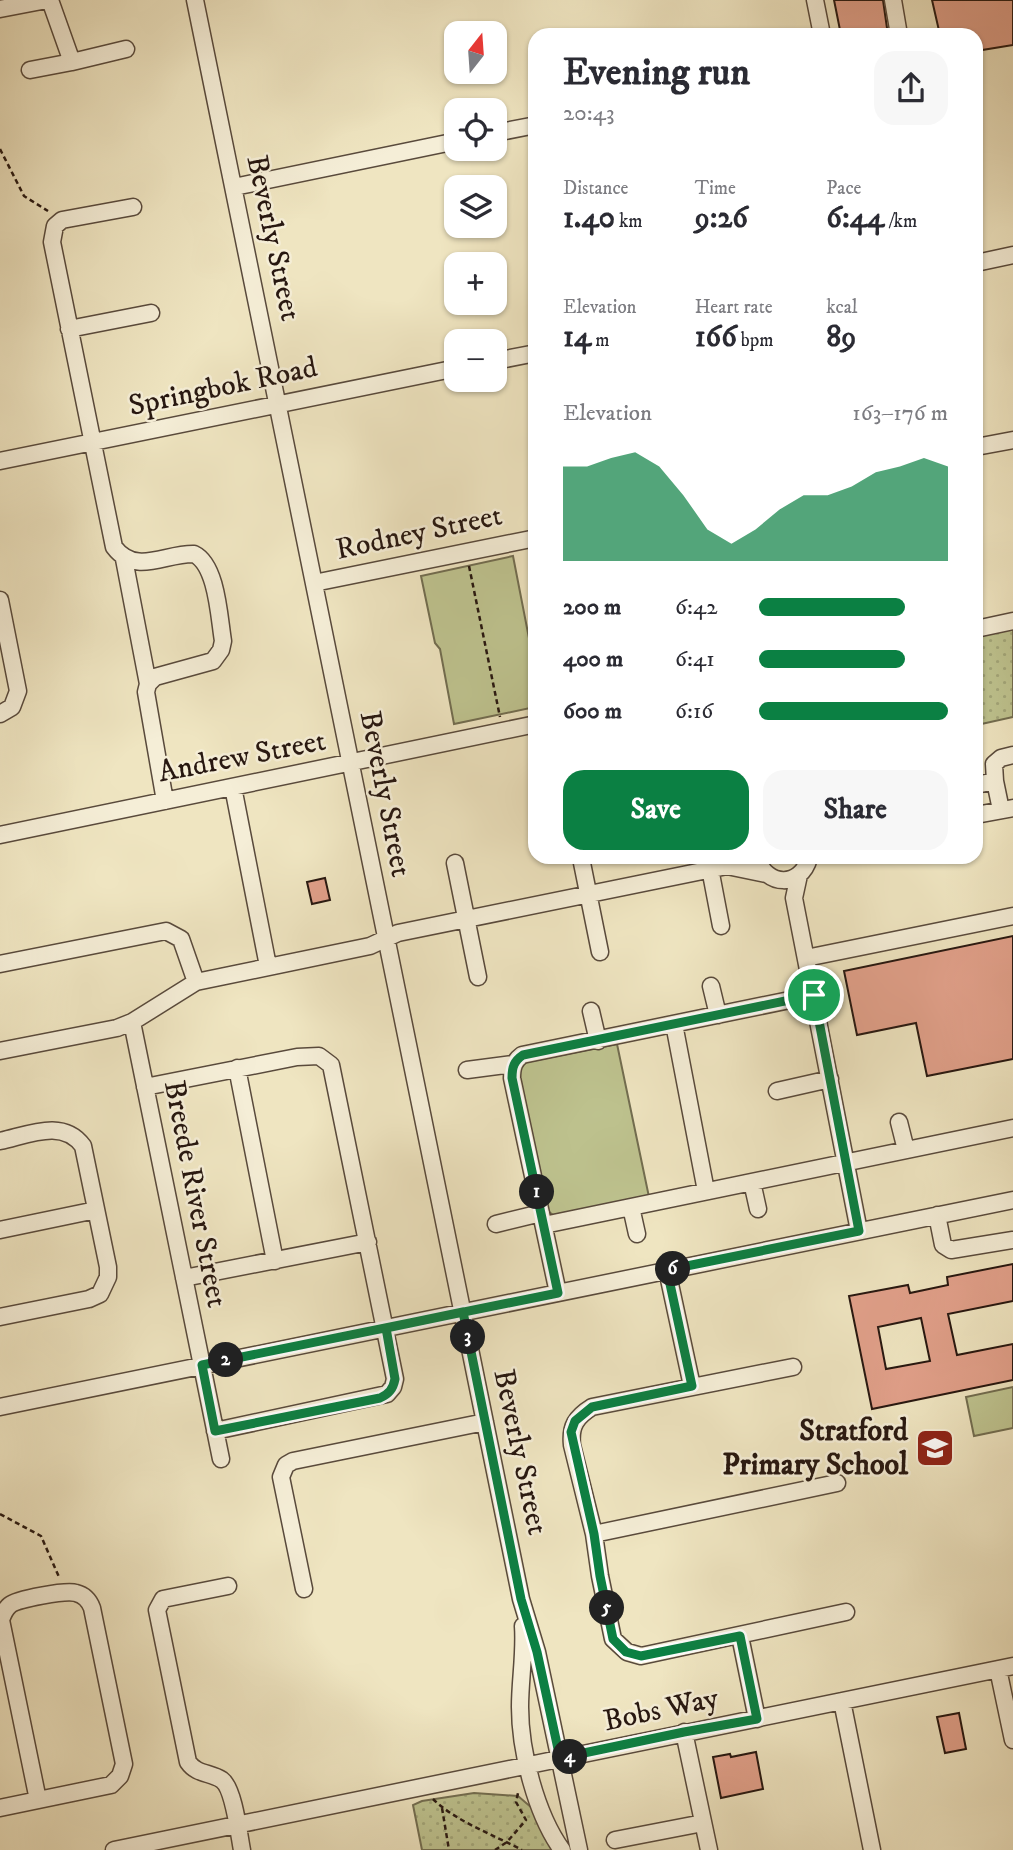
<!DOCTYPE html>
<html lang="en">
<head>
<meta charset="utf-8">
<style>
  body { margin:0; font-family:"IM FELL DW Pica",serif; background:#f7f7f7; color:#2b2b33; height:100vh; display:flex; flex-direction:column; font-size:26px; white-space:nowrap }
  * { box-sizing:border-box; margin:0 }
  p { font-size:23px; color:#7c7c81 }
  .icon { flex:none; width:38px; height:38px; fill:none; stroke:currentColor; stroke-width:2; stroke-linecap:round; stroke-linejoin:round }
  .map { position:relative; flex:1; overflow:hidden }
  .details { position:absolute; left:528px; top:28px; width:455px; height:836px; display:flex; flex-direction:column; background:#fff; border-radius:21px; box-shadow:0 2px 5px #0004 }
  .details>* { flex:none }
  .needle { width:46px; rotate:17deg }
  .tools { position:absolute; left:444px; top:21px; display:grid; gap:14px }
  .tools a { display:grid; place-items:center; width:63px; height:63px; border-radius:14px; background:#fff; box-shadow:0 2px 5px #0004; font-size:35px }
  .pin { position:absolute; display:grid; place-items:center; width:60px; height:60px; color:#fff; margin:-30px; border:4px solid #fff; border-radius:50%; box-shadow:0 2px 7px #0007 }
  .km { position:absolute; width:35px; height:35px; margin:-18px; border-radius:50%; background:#222; color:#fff; font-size:19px; line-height:35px; text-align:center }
  .round { display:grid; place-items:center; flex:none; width:74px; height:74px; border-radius:21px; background:#f7f7f7 }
  .summary { display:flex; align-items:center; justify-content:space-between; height:119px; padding:0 35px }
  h1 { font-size:38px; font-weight:700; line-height:52px }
  .stats { display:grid; grid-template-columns:repeat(3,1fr); gap:10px; height:119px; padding:7px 35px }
  .stats div { display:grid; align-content:center }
  .stats b { font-size:30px; font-weight:700 }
  .stats small { font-size:19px; font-weight:400 }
  .stats p { font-size:19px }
  .chart { height:196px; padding:14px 35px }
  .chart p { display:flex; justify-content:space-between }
  .chart svg { width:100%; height:126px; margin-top:7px; fill:#0b8043; opacity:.7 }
  .button { display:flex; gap:14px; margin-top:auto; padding:14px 35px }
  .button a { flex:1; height:80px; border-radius:21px; background:#0b8043; color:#fff; font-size:28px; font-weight:700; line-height:80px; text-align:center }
  .button a+a { background:#f7f7f7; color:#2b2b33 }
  ul { padding:0 35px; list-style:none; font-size:23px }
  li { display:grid; grid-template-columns:112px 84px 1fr; align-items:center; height:52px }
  li i { height:18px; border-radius:9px; background:#0b8043 }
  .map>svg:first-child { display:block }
  .grass { fill:url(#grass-dots); stroke:#726d50; stroke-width:2 }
  .park { fill:#bec38f; stroke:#726d50; stroke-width:2 }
  .building { fill:#e1a08a; stroke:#271710; stroke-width:2; fill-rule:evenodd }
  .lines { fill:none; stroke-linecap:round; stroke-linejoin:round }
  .minor-casing { stroke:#594a3c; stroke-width:19 }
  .path { stroke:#271710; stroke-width:2.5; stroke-dasharray:5 3.5; stroke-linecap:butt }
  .minor { stroke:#f5eed7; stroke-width:16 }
  .route-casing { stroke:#fff; stroke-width:14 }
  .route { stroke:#0b8043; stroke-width:9 }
  .labels { text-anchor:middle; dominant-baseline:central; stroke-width:5; stroke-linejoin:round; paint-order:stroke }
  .street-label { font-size:30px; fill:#271710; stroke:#f5eed7 }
  .poi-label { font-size:30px; font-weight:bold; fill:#271710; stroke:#f5eed7; text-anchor:end }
</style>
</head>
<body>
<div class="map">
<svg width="1013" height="1850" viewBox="0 0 1013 1850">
  <defs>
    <pattern id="grass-dots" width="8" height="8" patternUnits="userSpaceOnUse" patternTransform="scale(1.75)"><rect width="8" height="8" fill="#bec38f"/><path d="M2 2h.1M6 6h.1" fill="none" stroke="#a3a77a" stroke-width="1.8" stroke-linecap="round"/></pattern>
  </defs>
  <rect width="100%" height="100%" fill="#efe5c1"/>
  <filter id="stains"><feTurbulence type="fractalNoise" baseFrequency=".00286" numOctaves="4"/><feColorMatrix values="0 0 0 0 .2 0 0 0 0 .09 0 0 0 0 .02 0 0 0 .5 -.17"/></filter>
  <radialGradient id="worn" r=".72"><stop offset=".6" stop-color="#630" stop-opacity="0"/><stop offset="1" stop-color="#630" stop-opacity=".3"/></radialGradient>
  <path class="grass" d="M1013,627V717L977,725V634Z
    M474,1793L518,1796L532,1808L552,1850H422L413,1805L422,1801Z"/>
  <path class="park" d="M513,556L535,669V707L454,724L440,649L435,643L421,576Z
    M617,1044L649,1197L553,1215L548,1211L518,1073L519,1068L527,1062Z
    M1013,1387V1428L974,1436L966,1397Z"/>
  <path class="building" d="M834,0H883L888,35H841Z
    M932,0H1013V45L976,51V35H940Z
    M325,878L330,900L312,904L307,882Z
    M1013,936V1059L927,1076L916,1023L857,1035L844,971Z
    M1013,1264V1301L948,1314L957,1355L1013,1344V1380L872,1409L849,1296L908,1285L910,1293L948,1285L947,1277ZM921,1318L930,1361L886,1369L878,1327Z
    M959,1713L966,1749L945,1753L937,1717Z
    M756,1752L763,1789L721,1798L713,1757L730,1754L731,1757Z"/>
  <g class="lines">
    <defs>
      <path id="minor" d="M50,0L72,62L126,49
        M195,0L521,1599L537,1652L579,1850
        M815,0L822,35
        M893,0L899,35
        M0,9L47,0
        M30,70L72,62
        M495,133L536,125
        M234,187L457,141
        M133,207L62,220L55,226L52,242L114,547C136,576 165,553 194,554C217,565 219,617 223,641L221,650L213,661L155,677L148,684L146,692L165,801
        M976,263L1013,255
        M69,329L151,313
        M495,361L536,353
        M976,447L1013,440
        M0,461L457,368
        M124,559L148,684
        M314,583L536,538
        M0,600L18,691L12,707L0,714
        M976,629L1013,621
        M995,781L994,764L1001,758L1013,755
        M976,785L995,781L1001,810
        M233,787L268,966
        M976,815L1013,808
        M0,835L536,724
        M581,858L600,952
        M708,858L721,926
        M757,858C766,887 801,888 809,858
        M455,863L478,977
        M799,875L794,898L859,1231
        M806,958L1013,916
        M0,964L166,931L181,939L196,982
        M711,986L718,1015
        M591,1011L598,1041
        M132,1022L221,1459
        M674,1024L706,1191
        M0,1051L117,1028L132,1022L196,982L370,946L398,933L727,866L766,874
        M237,1068L275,1261
        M467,1070L513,1064
        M145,1087L297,1057L319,1056L331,1065L395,1379L393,1387L387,1394L215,1431
        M777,1091L830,1079
        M899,1122L906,1150
        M0,1141C28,1135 63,1118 83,1146L108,1267V1277L100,1294L89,1299L0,1317
        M752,1182L758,1209
        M631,1207L637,1234
        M937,1215L943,1245L951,1250L1013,1240
        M496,1224L541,1213
        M544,1225L1013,1128
        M0,1230L96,1210
        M667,1270L692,1386
        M184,1278L368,1242
        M558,1293L512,1078C512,1067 514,1061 522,1055L814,995
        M793,1367L592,1407C576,1417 570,1426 572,1445L594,1534L600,1576L613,1639L627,1652L641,1656L846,1612
        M0,1407L1013,1200
        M594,1534L837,1483
        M228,1586L163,1599L157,1610L188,1762C197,1775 210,1772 222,1780C234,1789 239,1835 242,1850
        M304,1589L281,1477L286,1465L293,1461L485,1422
        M523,1626C525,1653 520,1680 520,1707C520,1751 536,1814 562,1850
        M740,1636L757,1719
        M998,1669L1013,1740
        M842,1701L872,1850
        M684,1732L709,1850
        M0,1808L111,1785L120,1776L124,1764L92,1608C89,1600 84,1595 76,1593C66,1590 17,1599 10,1605C5,1609 3,1614 1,1620L38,1800
        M615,1840L703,1823
        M114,1850L1013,1666"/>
    </defs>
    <use href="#minor" class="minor-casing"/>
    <path class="path" d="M0,149L24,196L48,211
      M469,566L500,717
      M0,1514L41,1536L59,1577
      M433,1799C455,1821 494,1835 522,1850
      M442,1808L449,1850
      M495,1850L507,1842L526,1820L516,1802L518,1793"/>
    <use href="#minor" class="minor"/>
  </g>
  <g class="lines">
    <defs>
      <path id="route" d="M814,995L523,1055C514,1061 512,1067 512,1078L558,1293L202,1365L215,1431L380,1398C389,1394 393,1389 395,1379L386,1328L463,1312L521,1599L537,1652L560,1758L684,1732L757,1719L740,1636L641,1656L626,1652L613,1639L600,1576L594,1534L571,1432L575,1421L592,1407L692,1386L667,1270L859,1231L814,995"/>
    </defs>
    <use href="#route" class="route-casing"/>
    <use href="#route" class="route"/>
  </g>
  <defs>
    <symbol id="school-square" viewBox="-11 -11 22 22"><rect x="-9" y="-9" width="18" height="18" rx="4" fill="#8f2418" stroke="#f5eed7"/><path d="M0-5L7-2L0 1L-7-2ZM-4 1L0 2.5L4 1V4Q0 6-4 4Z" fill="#fff"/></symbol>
  </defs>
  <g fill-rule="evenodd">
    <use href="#school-square" x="913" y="1426" width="44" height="44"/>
  </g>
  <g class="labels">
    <g class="street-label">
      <text transform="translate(273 238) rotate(78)">Beverly Street</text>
      <text transform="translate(223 387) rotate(-12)">Springbok Road</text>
      <text transform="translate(419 533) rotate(-12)">Rodney Street</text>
      <text transform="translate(242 757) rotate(-11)">Andrew Street</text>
      <text transform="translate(385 794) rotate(79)">Beverly Street</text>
      <text transform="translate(195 1194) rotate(79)">Breede River Street</text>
      <text transform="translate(520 1452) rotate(78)">Beverly Street</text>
      <text transform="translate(661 1710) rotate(-12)">Bobs Way</text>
    </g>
    <g class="poi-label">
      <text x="908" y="1431">Stratford<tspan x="908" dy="34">Primary School</tspan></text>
    </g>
  </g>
  <rect width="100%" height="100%" filter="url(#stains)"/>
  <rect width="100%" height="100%" fill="url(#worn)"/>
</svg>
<div class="tools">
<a><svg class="needle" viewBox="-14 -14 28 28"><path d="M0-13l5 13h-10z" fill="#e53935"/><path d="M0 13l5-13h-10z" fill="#7c7c81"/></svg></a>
<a><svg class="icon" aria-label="locate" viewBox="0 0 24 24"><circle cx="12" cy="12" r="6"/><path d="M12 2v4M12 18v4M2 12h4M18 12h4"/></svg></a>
<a><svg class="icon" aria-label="layers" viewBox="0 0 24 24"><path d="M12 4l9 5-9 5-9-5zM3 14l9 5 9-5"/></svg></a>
<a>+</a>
<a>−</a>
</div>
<div class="pin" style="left:814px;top:995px;background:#1e9e55"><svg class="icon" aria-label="arrive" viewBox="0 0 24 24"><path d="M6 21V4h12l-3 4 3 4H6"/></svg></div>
<b class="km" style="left:537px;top:1192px">1</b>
<b class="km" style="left:226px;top:1360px">2</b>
<b class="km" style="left:468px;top:1337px">3</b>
<b class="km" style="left:570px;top:1757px">4</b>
<b class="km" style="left:607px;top:1608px">5</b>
<b class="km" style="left:673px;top:1269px">6</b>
<section class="details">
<div class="summary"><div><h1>Evening run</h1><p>20:43</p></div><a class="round"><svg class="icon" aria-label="share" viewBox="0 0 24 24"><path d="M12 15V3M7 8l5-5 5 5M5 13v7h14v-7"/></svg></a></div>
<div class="stats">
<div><p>Distance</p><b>1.40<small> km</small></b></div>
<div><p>Time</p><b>9:26</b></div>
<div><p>Pace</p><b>6:44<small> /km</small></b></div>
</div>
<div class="stats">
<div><p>Elevation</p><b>14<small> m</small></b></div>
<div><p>Heart rate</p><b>166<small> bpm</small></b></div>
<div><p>kcal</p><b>89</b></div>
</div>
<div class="chart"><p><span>Elevation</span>163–176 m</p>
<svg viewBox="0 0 160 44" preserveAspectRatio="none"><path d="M0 44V11L10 11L20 8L30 6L40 11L50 21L60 33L70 38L80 33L90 26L100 21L110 21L120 18L130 13L140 11L150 8L160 11V44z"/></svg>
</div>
<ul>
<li><b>200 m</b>6:42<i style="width:77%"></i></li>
<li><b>400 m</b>6:41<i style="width:77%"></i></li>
<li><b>600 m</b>6:16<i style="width:100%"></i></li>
</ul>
<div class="button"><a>Save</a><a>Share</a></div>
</section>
</div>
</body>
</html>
